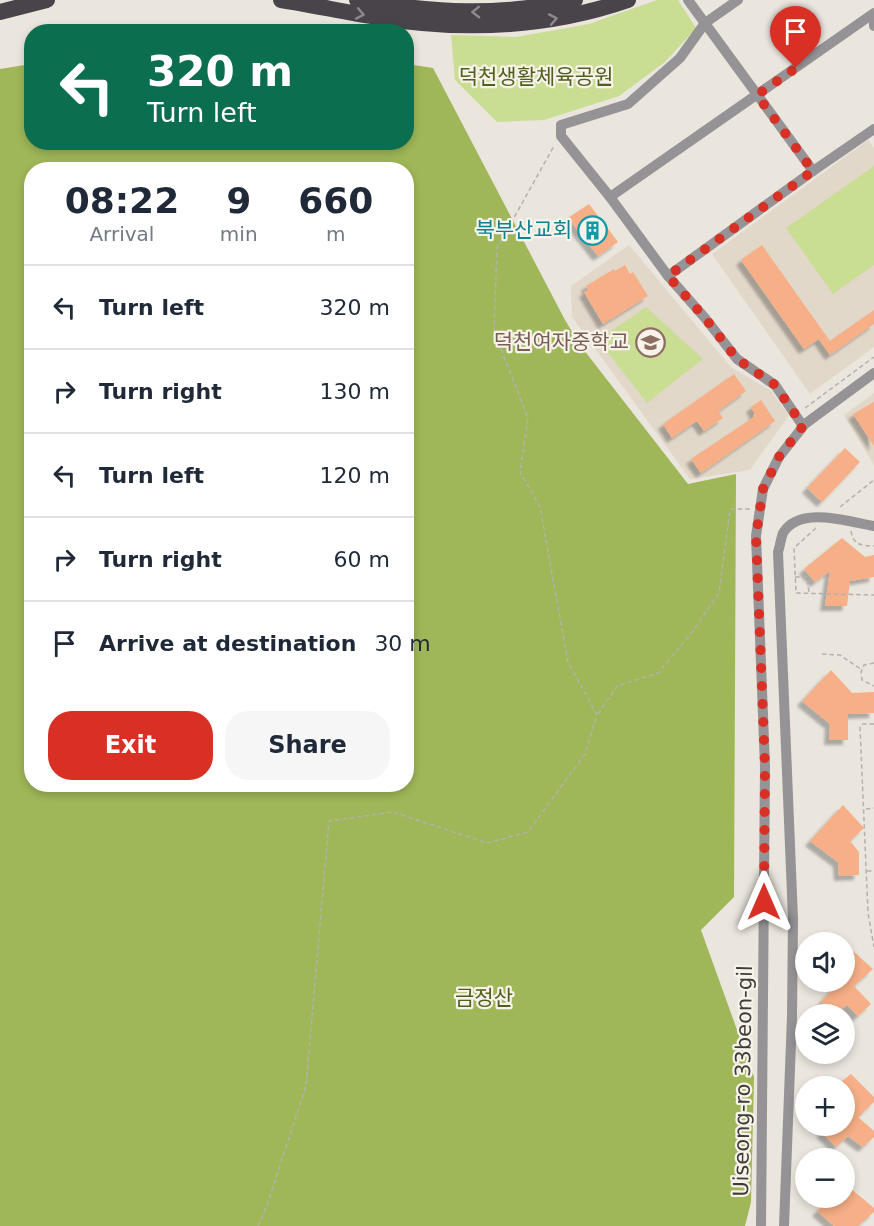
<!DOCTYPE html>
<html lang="en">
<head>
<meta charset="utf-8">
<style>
	:root { --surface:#fff; --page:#f6f6f7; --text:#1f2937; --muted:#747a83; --line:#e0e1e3; --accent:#d93025 }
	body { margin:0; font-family:"DejaVu Sans","Noto Sans KR",sans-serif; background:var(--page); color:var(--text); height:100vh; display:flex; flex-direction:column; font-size:22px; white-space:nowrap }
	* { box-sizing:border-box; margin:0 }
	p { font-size:20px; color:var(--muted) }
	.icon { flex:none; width:33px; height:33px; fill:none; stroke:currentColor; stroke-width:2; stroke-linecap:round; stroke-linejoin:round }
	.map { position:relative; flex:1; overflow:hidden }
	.side { position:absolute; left:24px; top:162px; width:390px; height:630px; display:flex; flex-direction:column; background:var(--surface); border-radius:24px; box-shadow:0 3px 9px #0003 }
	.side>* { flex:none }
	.top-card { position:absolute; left:24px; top:24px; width:390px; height:126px; border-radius:24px; box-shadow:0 3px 9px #0003; background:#0b6e4f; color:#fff; overflow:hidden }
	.controls { position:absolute; left:795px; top:932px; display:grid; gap:12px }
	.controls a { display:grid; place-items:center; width:60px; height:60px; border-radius:50%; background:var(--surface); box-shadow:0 3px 9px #0003; font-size:30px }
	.pin { position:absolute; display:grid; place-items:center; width:51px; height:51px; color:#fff; margin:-62px -26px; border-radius:50% 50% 50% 0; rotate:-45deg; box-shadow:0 0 6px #0007 }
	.pin .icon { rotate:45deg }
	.me { position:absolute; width:66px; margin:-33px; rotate:0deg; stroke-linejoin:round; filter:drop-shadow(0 0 4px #0008) }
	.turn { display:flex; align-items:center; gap:21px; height:126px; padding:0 24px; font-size:27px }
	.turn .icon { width:78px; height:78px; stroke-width:2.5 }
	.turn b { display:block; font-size:42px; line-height:51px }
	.eta { display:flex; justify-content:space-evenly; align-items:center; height:102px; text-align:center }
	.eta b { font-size:36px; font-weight:700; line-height:42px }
	.action { display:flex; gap:12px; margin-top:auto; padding:12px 24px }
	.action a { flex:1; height:69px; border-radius:24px; background:var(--accent); color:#fff; font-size:24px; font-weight:700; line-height:69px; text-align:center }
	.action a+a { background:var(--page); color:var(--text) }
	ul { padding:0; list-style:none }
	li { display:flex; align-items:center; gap:18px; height:84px; padding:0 24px; border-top:2px solid var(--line) }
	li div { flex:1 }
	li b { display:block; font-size:22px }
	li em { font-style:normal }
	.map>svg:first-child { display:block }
	.built { fill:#e2d8ca }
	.green { fill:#c9de93 }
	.forest { fill:#9fb758; fill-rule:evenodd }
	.building { fill:#f6af86; filter:url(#shadow) }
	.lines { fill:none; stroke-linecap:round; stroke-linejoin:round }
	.path { stroke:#b5b1ab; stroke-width:1.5; stroke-dasharray:4.5 3; stroke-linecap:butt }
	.minor { stroke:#959396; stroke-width:10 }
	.trunk { stroke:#48444a; stroke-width:16 }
	.oneway { stroke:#8e8a8a }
	.route { stroke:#d93025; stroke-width:10; stroke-dasharray:0 18 }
	.labels { text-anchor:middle; stroke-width:4.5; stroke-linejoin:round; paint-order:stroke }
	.park-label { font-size:21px; fill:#4f5f1c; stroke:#f7f2ea }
	.culture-label { font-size:21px; fill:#0d838f; stroke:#f7f2ea; text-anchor:end }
	.education-label { font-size:21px; fill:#785e54; stroke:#f7f2ea; text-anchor:end }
	.street-label { font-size:21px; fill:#3e3c39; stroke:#f7f2ea }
</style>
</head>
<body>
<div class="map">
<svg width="874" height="1226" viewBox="0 0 874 1226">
	<defs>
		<filter id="shadow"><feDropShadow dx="-5" dy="5" stdDeviation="1.5" flood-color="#0004"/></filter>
	</defs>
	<rect width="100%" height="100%" fill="#eae5dd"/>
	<g class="built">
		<polygon points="868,140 874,148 874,347 810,394 712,254"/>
		<polygon points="629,245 731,367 770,390 789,415 750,470 690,479 572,317 571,286"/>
		<polygon points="874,393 874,465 844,415"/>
	</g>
	<g class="green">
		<polygon points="657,0 678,0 696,28 665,62 619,96 544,120 497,122 455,80 451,35 516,37 589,24"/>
		<polygon points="874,166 874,265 833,294 786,228"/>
		<polygon points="646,307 703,359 647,403 598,340"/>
	</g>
	<path class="forest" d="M31 64 32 142H406L407 64 433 68 565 320 580 345 688 484 736 474 734 897 701 930 754 1077 751 1202 745 1226H0V69ZM32 170H406V784H32Z"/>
	<g class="building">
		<polygon points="589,204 618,242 598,256 568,218"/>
		<polygon points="762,245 830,341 874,310 874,324 830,355 819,339 804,349 741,260"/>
		<polygon points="625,265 630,274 633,272 648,296 603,324 584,292 588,290 586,286 614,269 615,271"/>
		<polygon points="734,374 746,391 718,411 723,418 704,431 697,421 672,438 663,424"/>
		<polygon points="761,400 775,421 701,473 691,459 754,417 753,415 755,414 751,407"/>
		<polygon points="874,402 874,446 853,414"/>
		<polygon points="845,448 860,462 822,502 807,488"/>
		<polygon points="842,538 865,557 874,555 874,577 850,581 847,606 825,606 830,571 815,582 804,569"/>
		<polygon points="831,670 852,693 874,692 874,713 848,714 848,740 829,740 830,724 802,701"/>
		<polygon points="843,805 864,828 850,841 859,852 859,875 839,876 838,862 810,841"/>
		<polygon points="844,943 873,969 854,986 871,1004 858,1016 847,1005 836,1014 832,1014 821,1002 835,986 831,981 844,981"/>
		<polygon points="851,1074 874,1097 874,1102 858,1117 874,1131 874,1137 863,1147 848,1136 836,1147 821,1132 830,1125 844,1125 844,1086 836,1086"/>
		<polygon points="844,1183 874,1208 874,1212 858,1226 834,1226 817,1211 832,1197 844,1197"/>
	</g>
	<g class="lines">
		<g class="path">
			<polyline points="805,408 874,357"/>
			<polyline points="840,507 874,480"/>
			<polyline points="816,528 794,548 796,593 874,595"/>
			<path d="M851 531C853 545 862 546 874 546"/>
			<polyline points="795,577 807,577 809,593"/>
			<polyline points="822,654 840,655 862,670"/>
			<polyline points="874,663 864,665 861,672 862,680 874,686"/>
			<polyline points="598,714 617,686 658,673 693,631 719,593 730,509 751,509"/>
			<polyline points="874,724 863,724 860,727 868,913 874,947"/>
			<polyline points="866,809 874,808"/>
			<polyline points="867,871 874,871"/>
			<polyline points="258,1226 267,1205 306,1086 329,821 393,812 487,843 528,832 585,754 597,715 568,662 540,507 520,472 528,418 494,331 497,248 554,146"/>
		</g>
		<g class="minor">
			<polyline points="688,0 813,171"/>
			<polyline points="738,0 705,23 680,58 628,104 561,125 561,136 610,197 668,276 705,318 737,359 775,385 803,426"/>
			<polyline points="874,23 874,26"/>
			<polyline points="610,197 874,13"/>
			<polyline points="668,276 813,171 874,129"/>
			<polyline points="761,1226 765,766 756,536 763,489 779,457 805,424 874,373"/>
			<path d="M784 1226 792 1016 793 919 778 552C780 546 781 538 783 533 800 505 849 522 874 526"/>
		</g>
		<g class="trunk">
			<path d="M281 0C313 5 344 12 376 17 460 31 547 28 628 0"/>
			<path d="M357 0C434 13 498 17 575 0"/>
			<polyline points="0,12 47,0"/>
		</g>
	</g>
	<defs><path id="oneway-chevron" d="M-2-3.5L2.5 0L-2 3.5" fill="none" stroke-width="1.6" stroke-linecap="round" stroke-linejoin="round" transform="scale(1.5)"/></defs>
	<g class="oneway">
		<use href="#oneway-chevron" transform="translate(476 12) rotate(179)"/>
		<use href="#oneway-chevron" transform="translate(360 14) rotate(11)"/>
		<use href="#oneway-chevron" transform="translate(553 19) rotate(-11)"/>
	</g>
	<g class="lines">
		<polyline class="route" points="764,902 765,766 756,536 763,489 779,457 803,426 775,385 737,359 705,318 668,276 813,171 757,95 796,68"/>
	</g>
	<defs>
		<symbol id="building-ring" viewBox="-11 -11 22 22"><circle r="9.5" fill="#f7f2ea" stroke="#0f9aa8" stroke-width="1.5"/><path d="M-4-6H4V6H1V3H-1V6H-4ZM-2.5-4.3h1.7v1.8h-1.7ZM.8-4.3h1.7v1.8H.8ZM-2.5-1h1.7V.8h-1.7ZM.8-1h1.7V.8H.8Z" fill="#0f9aa8"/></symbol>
		<symbol id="school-ring" viewBox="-11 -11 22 22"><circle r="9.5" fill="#f7f2ea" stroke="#8d6e63" stroke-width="1.5"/><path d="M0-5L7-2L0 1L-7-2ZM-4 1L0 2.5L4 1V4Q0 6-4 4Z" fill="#8d6e63"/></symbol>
	</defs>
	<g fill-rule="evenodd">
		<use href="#building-ring" x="576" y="214" width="33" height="33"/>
		<use href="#school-ring" x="634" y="326" width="33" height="33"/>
	</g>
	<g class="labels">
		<g class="park-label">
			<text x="536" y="84">덕천생활체육공원</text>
			<text x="484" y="1005">금정산</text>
		</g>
		<g class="culture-label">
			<text x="572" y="237">북부산교회</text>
		</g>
		<g class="education-label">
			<text x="629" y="349">덕천여자중학교</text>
		</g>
		<g class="street-label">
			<text transform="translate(743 1081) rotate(-89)" y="7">Uiseong-ro 33beon-gil</text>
		</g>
	</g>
</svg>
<div class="controls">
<a><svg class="icon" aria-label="sound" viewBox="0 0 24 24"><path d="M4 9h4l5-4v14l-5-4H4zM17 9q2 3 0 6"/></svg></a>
<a><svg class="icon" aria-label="layers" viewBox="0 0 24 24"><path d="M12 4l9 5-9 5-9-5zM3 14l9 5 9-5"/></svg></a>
<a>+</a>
<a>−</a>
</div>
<div class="pin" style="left:796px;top:68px;background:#d93025"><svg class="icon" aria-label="arrive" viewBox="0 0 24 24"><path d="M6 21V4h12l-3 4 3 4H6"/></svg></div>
<svg class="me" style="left:764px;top:902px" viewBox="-20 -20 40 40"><path d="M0-17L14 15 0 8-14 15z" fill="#d93025" stroke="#fff" stroke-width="4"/></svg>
<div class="top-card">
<div class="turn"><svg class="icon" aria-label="left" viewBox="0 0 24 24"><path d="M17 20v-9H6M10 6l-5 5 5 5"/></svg><div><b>320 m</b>Turn left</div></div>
</div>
<section class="side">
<div class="eta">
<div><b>08:22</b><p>Arrival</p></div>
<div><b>9</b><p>min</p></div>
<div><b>660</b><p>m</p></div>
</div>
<ul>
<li><svg class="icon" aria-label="left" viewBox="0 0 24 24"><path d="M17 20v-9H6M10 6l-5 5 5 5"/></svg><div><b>Turn left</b></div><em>320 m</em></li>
<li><svg class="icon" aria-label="right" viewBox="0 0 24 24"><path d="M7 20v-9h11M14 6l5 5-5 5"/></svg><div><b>Turn right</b></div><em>130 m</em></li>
<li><svg class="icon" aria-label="left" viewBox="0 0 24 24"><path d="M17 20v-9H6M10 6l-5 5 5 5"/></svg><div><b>Turn left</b></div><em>120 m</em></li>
<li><svg class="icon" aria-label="right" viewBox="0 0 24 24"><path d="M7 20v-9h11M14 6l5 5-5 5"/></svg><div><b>Turn right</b></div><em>60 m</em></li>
<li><svg class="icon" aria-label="arrive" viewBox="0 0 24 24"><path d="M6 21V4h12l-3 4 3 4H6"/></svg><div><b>Arrive at destination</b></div><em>30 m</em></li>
</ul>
<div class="action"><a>Exit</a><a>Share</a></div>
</section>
</div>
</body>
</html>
